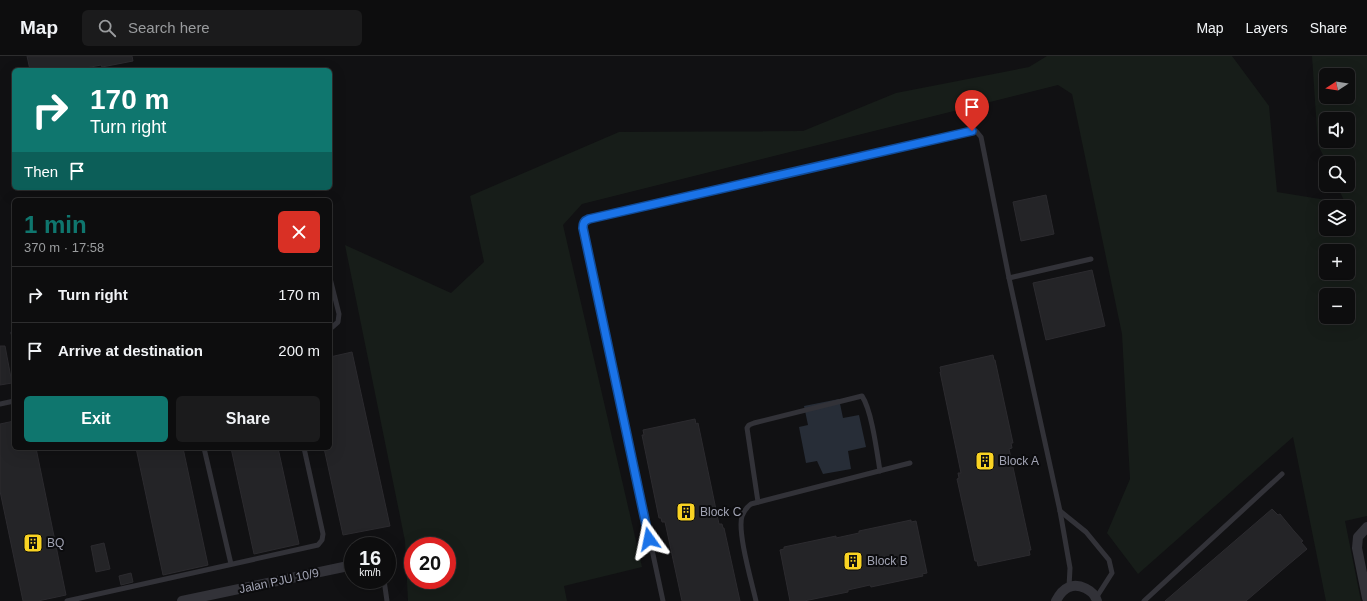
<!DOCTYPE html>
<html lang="en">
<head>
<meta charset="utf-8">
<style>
	:root { --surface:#0d0d0e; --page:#1b1b1c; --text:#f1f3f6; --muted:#9a9c9e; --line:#2d2d2e; --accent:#0f766e }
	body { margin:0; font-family:Arial,sans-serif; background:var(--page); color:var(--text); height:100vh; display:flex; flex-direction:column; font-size:15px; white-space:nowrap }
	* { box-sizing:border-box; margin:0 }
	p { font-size:13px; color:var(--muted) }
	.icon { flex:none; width:22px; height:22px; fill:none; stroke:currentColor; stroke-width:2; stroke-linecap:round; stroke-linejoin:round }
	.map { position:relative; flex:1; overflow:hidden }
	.side { position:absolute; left:12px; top:142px; width:320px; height:252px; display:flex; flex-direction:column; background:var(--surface); border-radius:6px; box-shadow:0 4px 16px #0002,0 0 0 1px var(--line) }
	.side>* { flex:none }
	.hud { position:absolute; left:12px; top:12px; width:320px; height:122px; border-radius:6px; box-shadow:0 4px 16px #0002,0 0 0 1px var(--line); background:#0f766e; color:#fff; overflow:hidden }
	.needle { width:26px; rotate:258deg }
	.fabs { position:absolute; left:1319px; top:12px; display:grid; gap:8px }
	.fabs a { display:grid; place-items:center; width:36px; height:36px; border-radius:6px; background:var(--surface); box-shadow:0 4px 16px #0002,0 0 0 1px var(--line); font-size:20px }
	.speed { position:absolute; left:344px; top:481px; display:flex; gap:8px; font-size:20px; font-weight:700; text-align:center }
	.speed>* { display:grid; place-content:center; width:52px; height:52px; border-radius:50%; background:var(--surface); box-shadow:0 4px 16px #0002,0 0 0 1px var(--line); line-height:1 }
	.speed small { font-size:10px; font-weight:400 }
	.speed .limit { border:6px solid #d22; background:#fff; color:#111 }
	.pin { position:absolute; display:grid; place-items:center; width:34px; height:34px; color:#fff; margin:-41px -17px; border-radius:50% 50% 50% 0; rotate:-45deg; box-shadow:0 0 4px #0007 }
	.pin .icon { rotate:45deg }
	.me { position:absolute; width:44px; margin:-22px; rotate:348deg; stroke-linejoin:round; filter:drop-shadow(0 0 3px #0008) }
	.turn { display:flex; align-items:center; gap:14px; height:84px; padding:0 12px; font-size:18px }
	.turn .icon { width:52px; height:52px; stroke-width:2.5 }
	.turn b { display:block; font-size:28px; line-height:34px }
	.then { display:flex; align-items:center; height:38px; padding:0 12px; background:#0003; gap:8px; font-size:15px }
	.round { display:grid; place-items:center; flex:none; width:42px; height:42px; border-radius:6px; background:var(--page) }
	.headline { display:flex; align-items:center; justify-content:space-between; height:68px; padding:0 12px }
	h1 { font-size:24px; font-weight:700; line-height:30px; color:var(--accent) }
	.primary-button { display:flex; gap:8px; margin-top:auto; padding:8px 12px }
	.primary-button a { flex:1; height:46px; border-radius:6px; background:var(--accent); color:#fff; font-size:16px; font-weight:700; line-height:46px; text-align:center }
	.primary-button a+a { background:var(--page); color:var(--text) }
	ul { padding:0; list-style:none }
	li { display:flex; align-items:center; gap:12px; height:56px; padding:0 12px; border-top:1px solid var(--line) }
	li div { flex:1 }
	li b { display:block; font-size:15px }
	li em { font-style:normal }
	header { display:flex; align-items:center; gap:24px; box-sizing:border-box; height:56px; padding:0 20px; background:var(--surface); border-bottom:1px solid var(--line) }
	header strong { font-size:19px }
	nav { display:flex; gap:22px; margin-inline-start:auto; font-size:14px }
	.search { width:280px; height:36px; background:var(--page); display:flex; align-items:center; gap:10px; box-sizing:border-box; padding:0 14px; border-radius:6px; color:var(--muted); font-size:15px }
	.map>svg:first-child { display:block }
	.green { fill:#171d19; fill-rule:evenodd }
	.water { fill:#272d37 }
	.building { fill:#242427; stroke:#2c2b2f }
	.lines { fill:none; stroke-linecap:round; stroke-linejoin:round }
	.service { stroke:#323238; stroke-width:5 }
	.minor { stroke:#323238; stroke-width:10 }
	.route-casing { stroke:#114b97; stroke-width:10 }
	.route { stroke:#1a73e8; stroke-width:7 }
	.labels { text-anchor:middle; stroke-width:4; stroke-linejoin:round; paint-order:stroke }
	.poi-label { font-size:12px; fill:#a2a4b4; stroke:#0c0c0e; text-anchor:start }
	.street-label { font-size:12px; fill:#a2a4b4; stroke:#0c0c0e }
</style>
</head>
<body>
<header>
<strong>Map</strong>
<div class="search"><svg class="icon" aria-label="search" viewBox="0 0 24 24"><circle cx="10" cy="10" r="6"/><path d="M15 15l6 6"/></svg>Search here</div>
<nav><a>Map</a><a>Layers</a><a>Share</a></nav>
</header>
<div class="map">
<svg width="1367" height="545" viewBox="0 0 1367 545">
	<rect width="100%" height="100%" fill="#111113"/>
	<path class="green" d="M1047 0H1232L1269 50 1277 136 1345 147 1337 129H1348V107H1327L1318 89 1312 0H1367V460L1345 465 1361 545H1326L1293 381 1138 518 1107 477 1130 423 1122 278 1072 38 1058 29 582 148 563 169 642 511 564 530 567 545H408L405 485 345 189 451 237 484 206 470 140 619 76 803 75 896 37 1029 11ZM1326 19H1348V41H1326ZM1326 63H1348V85H1326ZM1326 151H1348V173H1326ZM1326 195H1348V217H1326ZM1326 239H1348V261H1326ZM413 490H447V524H413Z"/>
	<polygon class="water" points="839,343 843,362 859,359 866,391 848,395 851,413 823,418 817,405 806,407 799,371 808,369 804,350"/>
	<g class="building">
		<polygon points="27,0 132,0 133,5 102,11 101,9 76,14 30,14"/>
		<polygon points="1046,139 1054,178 1021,185 1013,146"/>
		<polygon points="1092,214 1105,270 1046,284 1033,227"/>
		<polygon points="0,290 5,290 12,327 0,329"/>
		<polygon points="352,296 390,470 343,479 324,392 330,392 330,301"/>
		<polygon points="993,299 994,304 995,304 1013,387 1011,387 1012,392 1009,393 1031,494 1029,494 1030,499 978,510 977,505 975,505 957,423 959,422 958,417 961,417 940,316 941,316 940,311"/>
		<polygon points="695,363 696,368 698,367 719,468 722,468 723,472 724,472 740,545 682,545 665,466 662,466 661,462 659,462 642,379 644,379 643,374"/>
		<polygon points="14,365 14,392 36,392 66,539 38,545 23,545 0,435 0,368"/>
		<polygon points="136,392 183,392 208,509 163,519"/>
		<polygon points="231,392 278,392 299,488 254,498"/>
		<polygon points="1272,453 1278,459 1280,458 1294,475 1303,485 1301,486 1307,493 1288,509 1246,545 1165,545"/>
		<polygon points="911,464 911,466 916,465 927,517 922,518 923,520 871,531 870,529 848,534 848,536 804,545 790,545 780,494 784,493 784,491 836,480 836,482 859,477 859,475"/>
		<polygon points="104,487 110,513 96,516 91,490"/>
		<polygon points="131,517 133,526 121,529 119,520"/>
	</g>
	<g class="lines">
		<g class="service">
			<polyline points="330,222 339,258 338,266 330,273"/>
			<polyline points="1009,222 1091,203"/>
			<polyline points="13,277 14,280"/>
			<polyline points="0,348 14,345"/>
			<polyline points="204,392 231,508"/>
			<path d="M758 446 747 372 749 369 754 367 862 340C872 355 877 397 880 415"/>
			<polyline points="1060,455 1086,476 1109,504 1112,517 1096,542"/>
			<polyline points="384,524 387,545"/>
			<polyline points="67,545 318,489 322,484 323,478 304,392"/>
			<path d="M663 545 583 172C583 167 584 165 589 163L972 75H976L981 81 1009 222 1060 455 1070 512 1069 531"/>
			<path d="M756 545C752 527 737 476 742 460 744 455 747 451 751 448L910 407"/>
			<polyline points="1144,545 1282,418"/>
		</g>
		<g class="minor">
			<polyline points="1367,471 1358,481 1357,492 1367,542"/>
			<polyline points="387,502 391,501"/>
			<polyline points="182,545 353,509"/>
			<path d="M1056 545C1059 539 1062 534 1069 531 1079 527 1094 534 1097 545"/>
		</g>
	</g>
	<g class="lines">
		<defs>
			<path id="route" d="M649 483 583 172C583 167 584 165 589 163L972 75"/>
		</defs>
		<use href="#route" class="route-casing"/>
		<use href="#route" class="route"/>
	</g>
	<defs>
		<symbol id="building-square" viewBox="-11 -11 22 22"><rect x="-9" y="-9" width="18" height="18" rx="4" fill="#f9d323" stroke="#0c0c0e"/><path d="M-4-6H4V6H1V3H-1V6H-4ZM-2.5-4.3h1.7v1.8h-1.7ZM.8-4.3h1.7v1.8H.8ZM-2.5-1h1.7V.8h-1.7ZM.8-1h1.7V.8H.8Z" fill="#111"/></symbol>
	</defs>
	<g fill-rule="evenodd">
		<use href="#building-square" x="974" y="394" width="22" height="22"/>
		<use href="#building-square" x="675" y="445" width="22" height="22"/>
		<use href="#building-square" x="22" y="476" width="22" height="22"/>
		<use href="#building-square" x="842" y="494" width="22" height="22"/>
	</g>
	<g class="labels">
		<g class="poi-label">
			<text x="999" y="409">Block A</text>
			<text x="700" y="460">Block C</text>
			<text x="47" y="491">BQ</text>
			<text x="867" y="509">Block B</text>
		</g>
		<g class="street-label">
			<text transform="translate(279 525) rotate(-12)" y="4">Jalan PJU 10/9</text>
		</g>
	</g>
</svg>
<div class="fabs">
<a><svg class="needle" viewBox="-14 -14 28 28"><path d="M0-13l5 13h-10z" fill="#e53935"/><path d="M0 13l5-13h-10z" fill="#9a9c9e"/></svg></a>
<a><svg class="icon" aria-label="sound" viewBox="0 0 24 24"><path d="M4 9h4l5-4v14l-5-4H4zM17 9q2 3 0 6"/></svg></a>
<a><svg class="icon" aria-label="search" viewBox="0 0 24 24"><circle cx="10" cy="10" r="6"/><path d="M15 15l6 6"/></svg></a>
<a><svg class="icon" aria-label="layers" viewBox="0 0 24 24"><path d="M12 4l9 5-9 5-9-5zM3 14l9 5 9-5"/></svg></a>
<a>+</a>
<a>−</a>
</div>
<div class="speed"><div>16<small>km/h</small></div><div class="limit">20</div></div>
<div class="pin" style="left:972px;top:75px;background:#d93025"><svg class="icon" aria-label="arrive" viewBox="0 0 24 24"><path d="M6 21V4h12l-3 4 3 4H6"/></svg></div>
<svg class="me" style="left:649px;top:483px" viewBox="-20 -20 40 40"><path d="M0-17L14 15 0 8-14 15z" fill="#1a73e8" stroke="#fff" stroke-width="4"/></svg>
<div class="hud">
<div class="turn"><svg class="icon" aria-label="right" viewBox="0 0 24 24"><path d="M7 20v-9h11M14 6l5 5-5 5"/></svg><div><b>170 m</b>Turn right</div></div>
<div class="then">Then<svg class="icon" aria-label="arrive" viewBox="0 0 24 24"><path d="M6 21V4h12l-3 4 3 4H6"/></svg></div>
</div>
<section class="side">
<div class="headline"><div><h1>1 min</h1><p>370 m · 17:58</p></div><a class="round" style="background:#d93025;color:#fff"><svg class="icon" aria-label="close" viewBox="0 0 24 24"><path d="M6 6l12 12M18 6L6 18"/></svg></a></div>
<ul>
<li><svg class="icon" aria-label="right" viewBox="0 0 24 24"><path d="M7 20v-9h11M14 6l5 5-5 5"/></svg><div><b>Turn right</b></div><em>170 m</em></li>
<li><svg class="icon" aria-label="arrive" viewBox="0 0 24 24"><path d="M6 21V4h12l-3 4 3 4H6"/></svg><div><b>Arrive at destination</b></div><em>200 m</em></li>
</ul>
<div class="primary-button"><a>Exit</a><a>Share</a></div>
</section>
</div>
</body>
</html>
